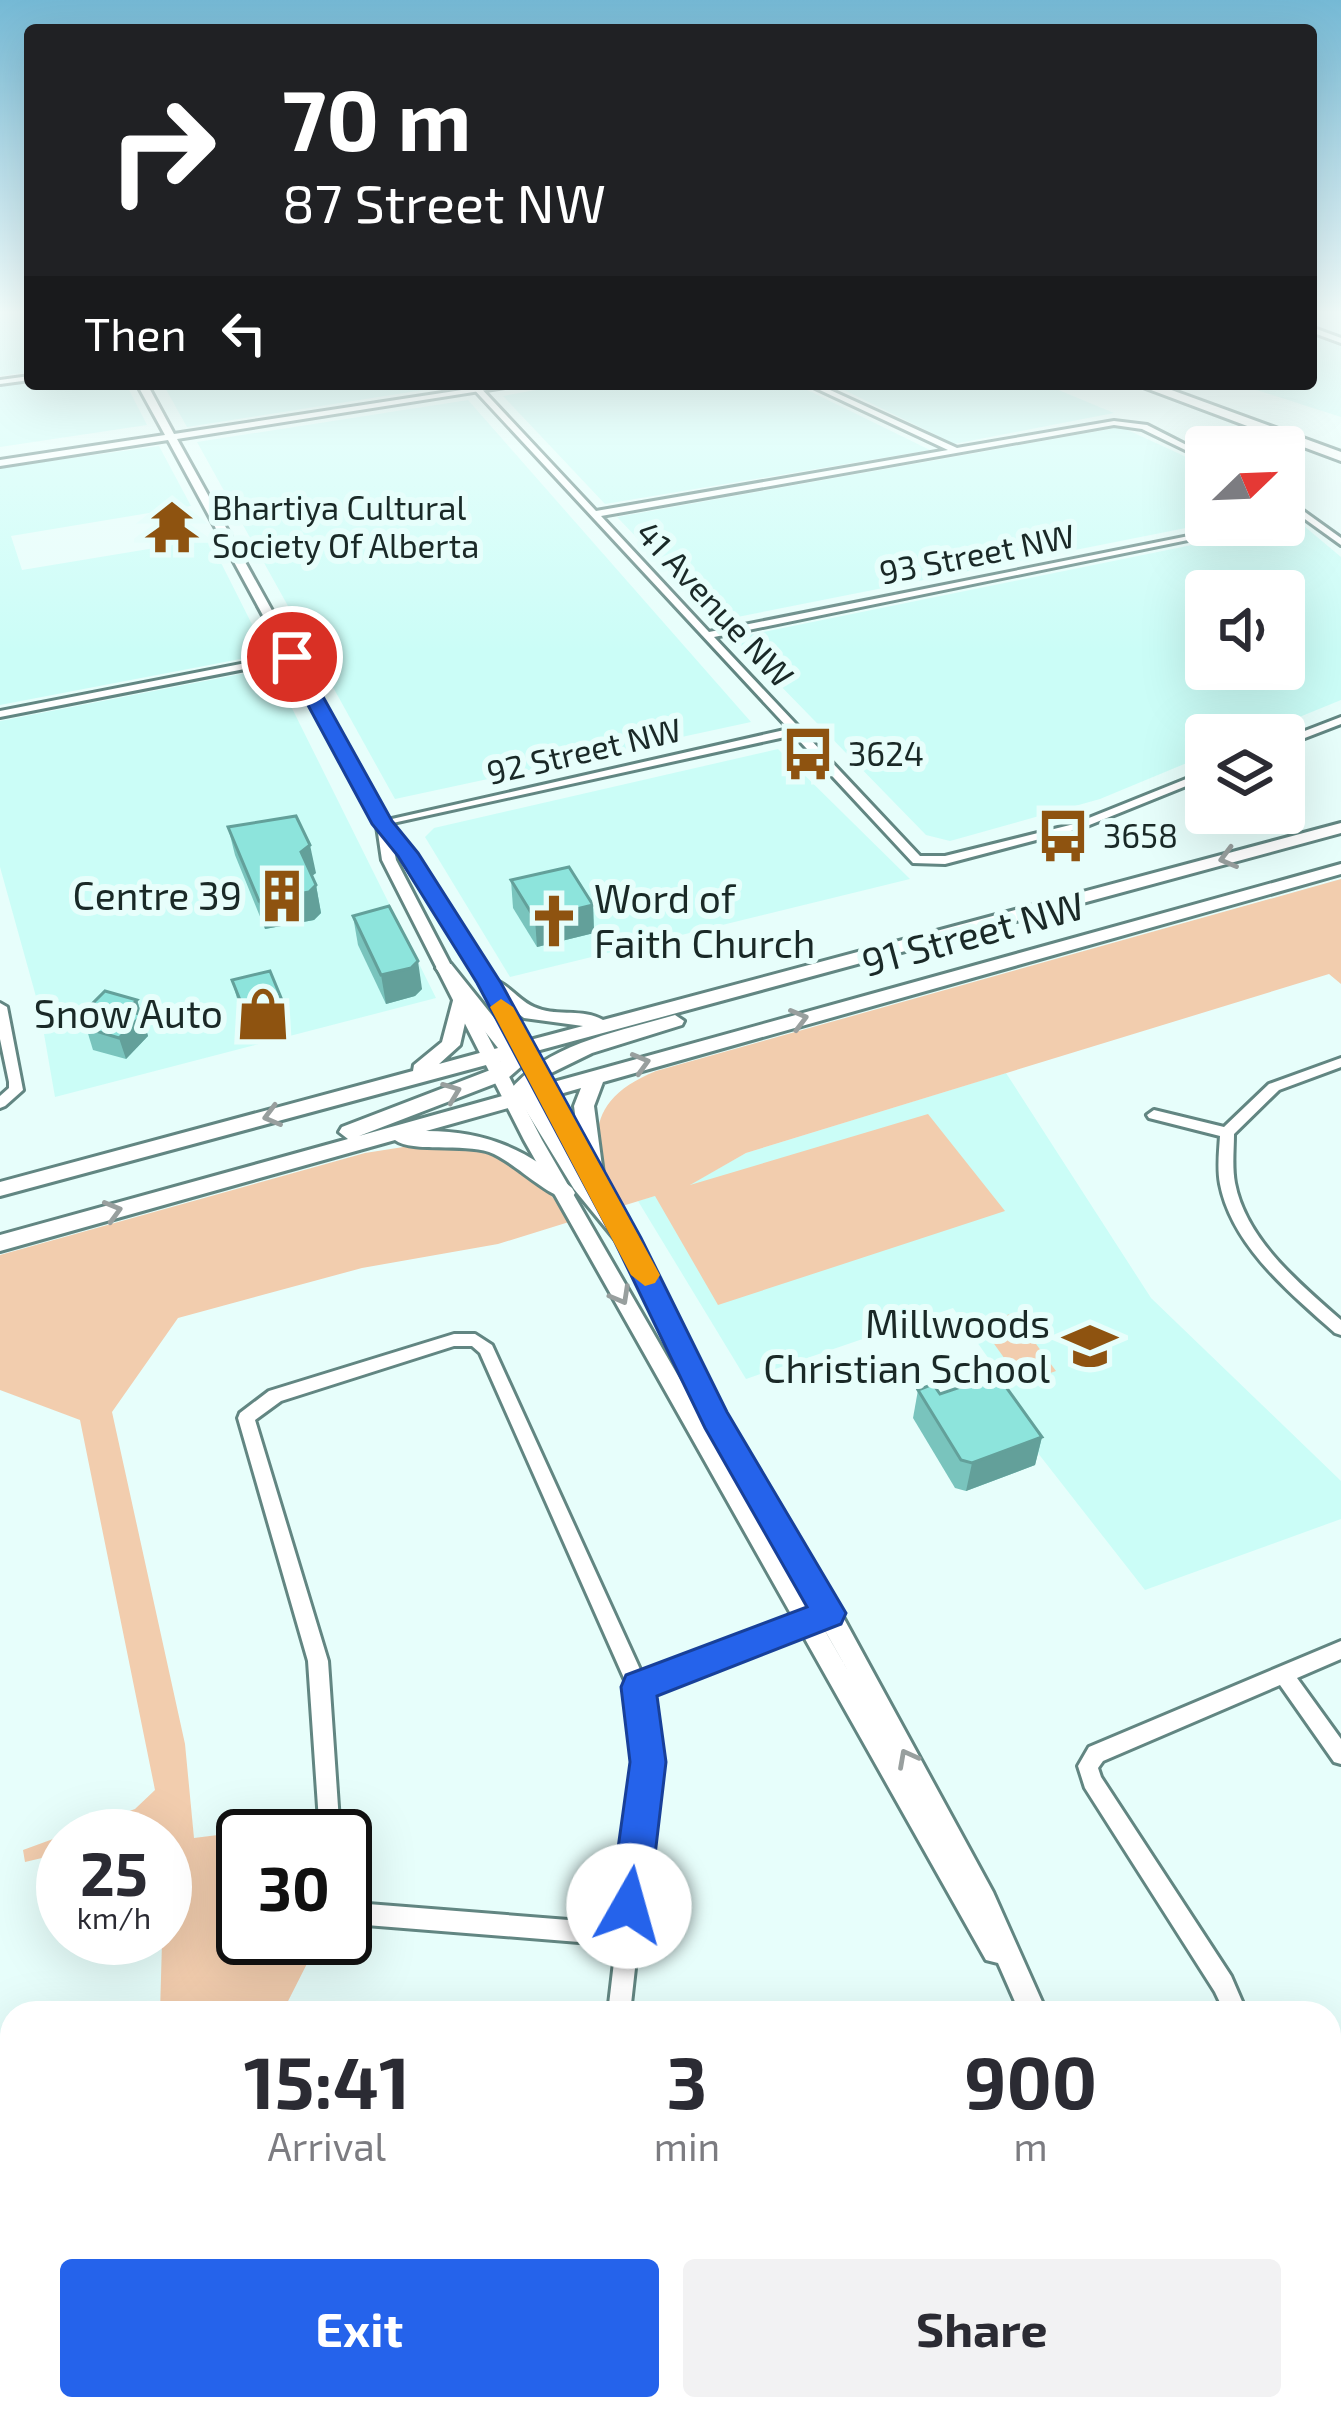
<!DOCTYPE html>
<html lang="en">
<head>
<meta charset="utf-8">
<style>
	:root { --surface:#fff; --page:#f2f2f3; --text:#2b2b33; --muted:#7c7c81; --accent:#2563eb }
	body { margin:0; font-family:"Exo 2",sans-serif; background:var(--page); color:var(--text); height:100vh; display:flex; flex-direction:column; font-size:45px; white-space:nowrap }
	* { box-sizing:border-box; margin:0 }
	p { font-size:39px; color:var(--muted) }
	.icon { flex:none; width:66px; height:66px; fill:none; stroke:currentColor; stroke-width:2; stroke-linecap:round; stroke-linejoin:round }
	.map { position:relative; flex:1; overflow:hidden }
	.side { position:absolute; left:0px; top:2001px; width:1341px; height:420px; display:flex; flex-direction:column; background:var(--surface); border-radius:36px 36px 0 0; box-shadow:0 12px 48px #0002 }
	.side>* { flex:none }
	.banner { position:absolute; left:24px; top:24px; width:1293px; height:366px; border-radius:12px; box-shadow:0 12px 48px #0002; background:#202124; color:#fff; overflow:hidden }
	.needle { width:78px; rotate:67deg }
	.fabs { position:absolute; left:1185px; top:426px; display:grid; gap:24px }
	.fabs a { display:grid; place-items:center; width:120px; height:120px; border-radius:12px; background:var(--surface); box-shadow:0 12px 48px #0002; font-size:60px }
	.speed { position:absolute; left:36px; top:1809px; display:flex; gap:24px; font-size:60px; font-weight:700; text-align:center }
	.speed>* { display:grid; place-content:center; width:156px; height:156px; border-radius:50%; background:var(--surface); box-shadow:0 12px 48px #0002; line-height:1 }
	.speed small { font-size:30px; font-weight:400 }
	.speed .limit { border:6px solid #111; border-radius:18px; background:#fff; color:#111 }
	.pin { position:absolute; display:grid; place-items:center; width:102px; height:102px; color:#fff; margin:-51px; border:6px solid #fff; border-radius:50%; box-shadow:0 3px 12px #0007 }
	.me { position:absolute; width:132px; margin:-66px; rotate:7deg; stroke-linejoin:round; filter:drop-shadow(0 0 9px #0008) }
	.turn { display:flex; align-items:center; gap:42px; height:252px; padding:0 60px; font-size:54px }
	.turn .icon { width:156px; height:156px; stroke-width:2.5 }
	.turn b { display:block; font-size:84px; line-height:102px }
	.then { display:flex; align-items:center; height:114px; padding:0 60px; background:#0003; gap:24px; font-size:45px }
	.eta { display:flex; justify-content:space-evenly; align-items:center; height:204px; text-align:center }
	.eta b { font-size:72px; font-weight:700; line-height:84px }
	.action { display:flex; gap:24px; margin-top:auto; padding:24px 60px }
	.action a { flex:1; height:138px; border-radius:12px; background:var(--accent); color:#fff; font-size:48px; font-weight:700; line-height:138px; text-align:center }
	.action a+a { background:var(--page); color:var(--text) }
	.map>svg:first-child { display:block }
	.built { fill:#cbfdf7; fill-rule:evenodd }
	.green { fill:#f2cdae }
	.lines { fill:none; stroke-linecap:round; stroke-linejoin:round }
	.minor-casing { stroke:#628682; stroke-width:6 }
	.tertiary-casing { stroke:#628682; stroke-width:6 }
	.secondary-casing { stroke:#628682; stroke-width:6 }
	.motorway-casing { stroke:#628682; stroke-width:6 }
	.minor { fill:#fff; fill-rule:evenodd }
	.tertiary { fill:#fff; fill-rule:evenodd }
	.secondary { fill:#fff; fill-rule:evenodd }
	.motorway { fill:#fff; fill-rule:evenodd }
	.wall { fill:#79c4bd }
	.shaded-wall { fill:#63a09a }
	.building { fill:#8de4dc; stroke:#63a09a; stroke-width:3 }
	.oneway { stroke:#989f9e }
	.route { fill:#2563eb; stroke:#184099; stroke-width:3 }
	.slow { fill:#f59e0b }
	.labels { text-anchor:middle; stroke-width:12; stroke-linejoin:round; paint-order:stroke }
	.far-poi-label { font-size:33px; fill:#1a2927; stroke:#e7fefb; text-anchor:start }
	.far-street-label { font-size:33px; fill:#1a2927; stroke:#e7fefb }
	.poi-label { font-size:39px; fill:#1a2927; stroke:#e7fefb; text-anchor:end }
	.street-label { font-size:39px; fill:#1a2927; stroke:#e7fefb }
</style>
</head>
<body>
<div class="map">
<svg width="1341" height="2421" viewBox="0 0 1341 2421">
	<rect width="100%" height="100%" fill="#e7fefb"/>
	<g class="built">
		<polygon points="0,312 30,312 30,372 0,376"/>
		<polygon points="1311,334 1341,344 1341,417 1238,384 1311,384"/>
		<polygon points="30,382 126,384 147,425 0,447 0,386"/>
		<polygon points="163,384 453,384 455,385 187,427"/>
		<polygon points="569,384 795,384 930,450 605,504 503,396"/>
		<polygon points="832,384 1044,384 1114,413 954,444"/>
		<polygon points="468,400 751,722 395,799 197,442"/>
		<polygon points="1121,427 1206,466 1206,524 717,621 617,517"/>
		<polygon points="159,446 191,506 11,536 22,570 209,539 267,654 0,705 0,468"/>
		<path d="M1295 524 1304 526 1341 557V700L1255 735H1206V755L1100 799 950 841 926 835 734 638ZM1206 591H1284V669H1206Z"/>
		<polygon points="272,668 436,998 55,1097 40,1011 0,867 0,721"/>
		<polygon points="778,749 910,879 510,977 425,837 434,828"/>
		<polygon points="1006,1073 1151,1298 1341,1481 1341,1519 1145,1590 994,1397 1010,1389 953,1308 746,1379 638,1201 687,1186 746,1153"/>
	</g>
	<g class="green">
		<path d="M1341 879V984L1329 974 746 1153 690 1185 928 1114 1005 1211 718 1305 655 1196 619 1207C587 1146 584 1100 656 1071Z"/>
		<path d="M429 1143C497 1151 533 1159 569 1222L498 1244 362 1268 178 1318 112 1412 185 1744 194 1838 307 1824 309 1836H243V1938H320L282 2013H160L165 1836H63V1853L25 1862 23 1850 135 1809 155 1790 80 1420 0 1390V1255L365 1153Z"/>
		<polygon points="1013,1313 1056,1371 1022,1383 980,1324"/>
	</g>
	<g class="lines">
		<defs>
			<g id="minor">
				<polygon points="1311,327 1341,338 1341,343 1311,332"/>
				<polygon points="30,376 30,380 0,384 0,380"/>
				<polygon points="469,384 477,384 596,511 948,450 807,384 817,384 957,448 1114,421 1147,425 1206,455 1206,460 1142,429 1114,425 601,516 709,632 1244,525 1261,525 714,637 920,856 945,856 1074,824 1206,771 1206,778 1082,828 945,864 913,863 794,735 379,826 379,822 383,821 789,729"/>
				<polygon points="1284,497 1341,538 1341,545 1284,504"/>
				<polygon points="292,654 297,657 296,659 0,717 0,711"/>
				<polygon points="1341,717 1341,724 1284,746 1284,739"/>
				<polygon points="0,1003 7,1007 23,1090 5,1106 0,1108 0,1096 9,1088 9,1082 0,1039"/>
				<path d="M1341 1058V1067L1279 1090 1234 1134C1234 1150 1232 1167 1235 1183 1246 1240 1300 1284 1341 1320V1335L1335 1333C1291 1294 1232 1246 1220 1184 1217 1168 1219 1152 1220 1136L1149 1118 1147 1115 1154 1110 1224 1127 1269 1084Z"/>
				<polygon points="454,1334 475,1334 492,1345 643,1676 814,1610 821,1612 823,1618 821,1624 648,1692 658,1762 630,2013 608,2013 616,1945 366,1925 345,1914 345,1892 368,1904 619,1924 638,1762 628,1687 480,1353 472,1346 454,1346 281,1401 255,1420 328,1661 340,1836 320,1836 308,1661 238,1418 240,1413 269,1391"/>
				<polygon points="1341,1641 1341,1659 1297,1678 1341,1739 1341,1764 1334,1762 1280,1685 1103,1761 1098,1768 1101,1777 1231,1976 1247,2013 1225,2013 1215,1992 1085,1788 1078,1766 1089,1747"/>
				<rect x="785" y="2409" width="26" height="12"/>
			</g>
			<g id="tertiary">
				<path d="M137 384H147L174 434 501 384H524L177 439 389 822 414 852 497 983 636 1238 723 1415 837 1606 993 1892 1047 2013H1020L998 1963 986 1960 524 1140 382 860 377 826 168 440 0 466V460L165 435ZM393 845 481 983 618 1238 708 1426 851 1676 542 1140 396 860Z"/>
				<polygon points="1341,2107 1341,2135 1329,2139 1329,2111"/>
				<polygon points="12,2310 12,2340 0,2343 0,2313"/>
				<polygon points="1160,2409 1190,2409 1193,2421 1163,2421"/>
			</g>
			<path id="secondary" d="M1341 823V833L529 1053 524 1064 507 1079 359 1136 506 1095C544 1045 610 1034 668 1017L675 1015 684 1021 682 1025 592 1053 549 1074 532 1088 1341 864V874L603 1082 594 1106 603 1174 600 1179 589 1180 635 1232 638 1238 635 1244H619L574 1189 522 1104 426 1131C485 1131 527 1149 572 1188L575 1193 572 1198C551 1202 515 1161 489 1152 463 1143 413 1153 395 1140L0 1251V1235L348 1139 339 1132 342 1127 493 1069 501 1061 0 1196V1182L413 1071 414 1065 442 1042 455 993 436 968 439 964H451L515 1044 583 1026 524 1018 483 987 480 983 483 979C505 977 515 999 534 1007 555 1017 583 1008 603 1020ZM468 1010 498 1048 439 1064 460 1045ZM581 1088 574 1106 582 1169 539 1100Z"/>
			<polygon id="motorway" points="1135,384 1155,384 1341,452 1341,461"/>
		</defs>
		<use href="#minor" class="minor-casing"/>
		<use href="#tertiary" class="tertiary-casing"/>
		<use href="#secondary" class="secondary-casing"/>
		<use href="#motorway" class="motorway-casing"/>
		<use href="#minor" class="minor"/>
		<use href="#tertiary" class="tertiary"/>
		<use href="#secondary" class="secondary"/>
		<use href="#motorway" class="motorway"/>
	</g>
	<g class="wall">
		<polygon points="228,827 316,873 312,876 316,885 321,913 314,920 265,929 235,855"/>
		<polygon points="511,880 593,905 594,933 537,947 513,908"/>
		<polygon points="353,916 422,989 415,996 386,1004 358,945"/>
		<polygon points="232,980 289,1027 251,1037 238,1002"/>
		<polygon points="137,1000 148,1036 126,1059 93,1050 82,1014"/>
		<polygon points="918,1390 940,1394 1042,1437 1035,1465 966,1491 955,1488 913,1418"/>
	</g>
	<g class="shaded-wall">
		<polygon points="310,845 316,873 306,880 301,852"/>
		<polygon points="316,885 321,913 314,920 265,929 259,901"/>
		<polygon points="593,905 594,933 537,947 535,919"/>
		<polygon points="418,961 422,989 415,996 386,1004 381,975"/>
		<polygon points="137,1000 148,1036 126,1059 119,1038 127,1010"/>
		<polygon points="284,1005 289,1027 251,1037 246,1015"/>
		<polygon points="1042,1437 1035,1465 966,1491 972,1463"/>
		<polygon points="125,2409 143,2409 142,2421 124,2421"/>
	</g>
	<g class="building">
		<polygon points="296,816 310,845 301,852 316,885 309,892 259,901 228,827"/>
		<polygon points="569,867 593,905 535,919 511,880"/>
		<polygon points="389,906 418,961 411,968 381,975 353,916"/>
		<polygon points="270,971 284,1005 246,1015 232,980"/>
		<polygon points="105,991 137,1000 127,1010 142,1015 119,1038 86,1028 97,1018 82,1014"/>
		<polygon points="990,1377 1001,1380 1042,1437 972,1463 961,1460 918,1390 933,1384 940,1394"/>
		<polygon points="46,2409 125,2409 124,2421 44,2421"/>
	</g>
	<defs><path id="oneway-chevron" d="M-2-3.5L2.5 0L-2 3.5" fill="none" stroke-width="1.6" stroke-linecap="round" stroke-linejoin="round" transform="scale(3)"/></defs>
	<g class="oneway">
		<use href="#oneway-chevron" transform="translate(1228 858) rotate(165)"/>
		<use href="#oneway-chevron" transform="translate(799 1019) rotate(-15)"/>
		<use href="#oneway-chevron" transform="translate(641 1063) rotate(-16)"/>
		<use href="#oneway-chevron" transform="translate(452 1092) rotate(-21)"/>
		<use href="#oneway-chevron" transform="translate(272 1116) rotate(165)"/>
		<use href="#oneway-chevron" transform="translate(113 1211) rotate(-16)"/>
		<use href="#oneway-chevron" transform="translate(621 1296) rotate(61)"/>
		<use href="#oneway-chevron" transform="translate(907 1758) rotate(-118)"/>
	</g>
	<linearGradient id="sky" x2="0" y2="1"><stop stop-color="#75b9d5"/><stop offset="0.48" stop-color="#f4fffd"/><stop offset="1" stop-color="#f4fffd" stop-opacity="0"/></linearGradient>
	<rect width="1341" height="651" fill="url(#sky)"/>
	<polygon class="route" points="292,652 301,657 392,821 418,853 501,983 641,1238 727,1412 846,1613 841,1624 657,1696 666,1762 649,1906 643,1919 629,1925 616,1919 610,1906 630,1762 621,1687 626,1675 807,1607 705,1428 613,1238 477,983 398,856 372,824 282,657"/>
	<polygon class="slow" points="501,999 513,1007 660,1275 655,1283 645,1286 631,1275 490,1007"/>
	<defs>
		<symbol id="temple-bare" viewBox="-9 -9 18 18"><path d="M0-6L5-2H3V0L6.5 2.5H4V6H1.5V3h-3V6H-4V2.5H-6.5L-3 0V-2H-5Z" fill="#8e5310" stroke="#e7fefb" stroke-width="2.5" paint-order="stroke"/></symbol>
		<symbol id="bus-bare" viewBox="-9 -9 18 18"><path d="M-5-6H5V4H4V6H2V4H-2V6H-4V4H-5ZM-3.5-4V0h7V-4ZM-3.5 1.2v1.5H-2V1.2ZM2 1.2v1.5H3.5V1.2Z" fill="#8e5310" stroke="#e7fefb" stroke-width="2.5" paint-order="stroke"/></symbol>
		<symbol id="building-bare" viewBox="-9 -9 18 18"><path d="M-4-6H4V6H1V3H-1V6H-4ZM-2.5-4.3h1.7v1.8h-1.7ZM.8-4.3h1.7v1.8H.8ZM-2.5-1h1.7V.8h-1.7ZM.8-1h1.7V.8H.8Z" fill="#8e5310" stroke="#e7fefb" stroke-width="2.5" paint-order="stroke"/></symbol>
		<symbol id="church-bare" viewBox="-9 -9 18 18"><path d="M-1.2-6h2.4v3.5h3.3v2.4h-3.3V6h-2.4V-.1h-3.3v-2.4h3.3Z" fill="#8e5310" stroke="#e7fefb" stroke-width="2.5" paint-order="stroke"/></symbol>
		<symbol id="shop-bare" viewBox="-9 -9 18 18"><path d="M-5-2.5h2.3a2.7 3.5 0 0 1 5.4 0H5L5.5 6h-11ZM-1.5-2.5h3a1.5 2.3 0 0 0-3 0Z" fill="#8e5310" stroke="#e7fefb" stroke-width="2.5" paint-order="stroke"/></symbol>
		<symbol id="school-bare" viewBox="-9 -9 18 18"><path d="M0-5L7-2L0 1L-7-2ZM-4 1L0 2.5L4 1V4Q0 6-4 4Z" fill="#8e5310" stroke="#e7fefb" stroke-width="2.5" paint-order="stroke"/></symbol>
	</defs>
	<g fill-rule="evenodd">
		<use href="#temple-bare" x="134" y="489" width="76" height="76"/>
		<use href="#bus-bare" x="770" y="716" width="76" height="76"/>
		<use href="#bus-bare" x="1025" y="798" width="76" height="76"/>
		<use href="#building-bare" x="244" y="858" width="76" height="76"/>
		<use href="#church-bare" x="516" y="883" width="76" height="76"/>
		<use href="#shop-bare" x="225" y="976" width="76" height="76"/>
		<use href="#school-bare" x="1052" y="1308" width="76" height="76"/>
	</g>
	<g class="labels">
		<g class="far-poi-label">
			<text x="212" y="520">Bhartiya Cultural<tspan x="212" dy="38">Society Of Alberta</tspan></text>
			<text x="848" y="766">3624</text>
			<text x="1103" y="848">3658</text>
		</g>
		<g class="far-street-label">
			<text transform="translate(977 554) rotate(-11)" y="12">93 Street NW</text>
			<text transform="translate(715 604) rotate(47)" y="12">41 Avenue NW</text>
			<text transform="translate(584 751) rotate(-13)" y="12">92 Street NW</text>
		</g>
		<g class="poi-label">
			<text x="242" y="910">Centre 39</text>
			<text x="594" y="913" text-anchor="start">Word of<tspan x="594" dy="45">Faith Church</tspan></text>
			<text x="223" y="1028">Snow Auto</text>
			<text x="1050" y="1338">Millwoods<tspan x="1050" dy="45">Christian School</tspan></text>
		</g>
		<g class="street-label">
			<text transform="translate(973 934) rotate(-15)" y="14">91 Street NW</text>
		</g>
	</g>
</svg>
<div class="fabs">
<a><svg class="needle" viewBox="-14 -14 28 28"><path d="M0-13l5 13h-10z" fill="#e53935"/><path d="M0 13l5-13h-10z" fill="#7c7c81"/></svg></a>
<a><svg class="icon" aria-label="sound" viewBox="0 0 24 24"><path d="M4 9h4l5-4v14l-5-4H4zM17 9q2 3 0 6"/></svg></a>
<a><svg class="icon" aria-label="layers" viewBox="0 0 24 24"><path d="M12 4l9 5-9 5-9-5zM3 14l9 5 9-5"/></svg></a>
</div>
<div class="speed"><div>25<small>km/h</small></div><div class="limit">30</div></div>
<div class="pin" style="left:292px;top:657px;background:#d93025"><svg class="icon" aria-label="arrive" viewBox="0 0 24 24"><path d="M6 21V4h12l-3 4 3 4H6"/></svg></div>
<svg class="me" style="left:629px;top:1906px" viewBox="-20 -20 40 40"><circle r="19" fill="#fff"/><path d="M0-13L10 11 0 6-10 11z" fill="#2563eb"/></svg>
<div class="banner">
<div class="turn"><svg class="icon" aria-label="right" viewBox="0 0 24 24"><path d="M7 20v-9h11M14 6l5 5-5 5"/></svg><div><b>70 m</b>87 Street NW</div></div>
<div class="then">Then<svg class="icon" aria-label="left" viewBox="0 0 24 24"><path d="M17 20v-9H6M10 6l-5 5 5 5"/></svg></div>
</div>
<section class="side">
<div class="eta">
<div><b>15:41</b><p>Arrival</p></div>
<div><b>3</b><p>min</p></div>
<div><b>900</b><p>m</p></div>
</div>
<div class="action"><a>Exit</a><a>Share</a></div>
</section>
</div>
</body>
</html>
